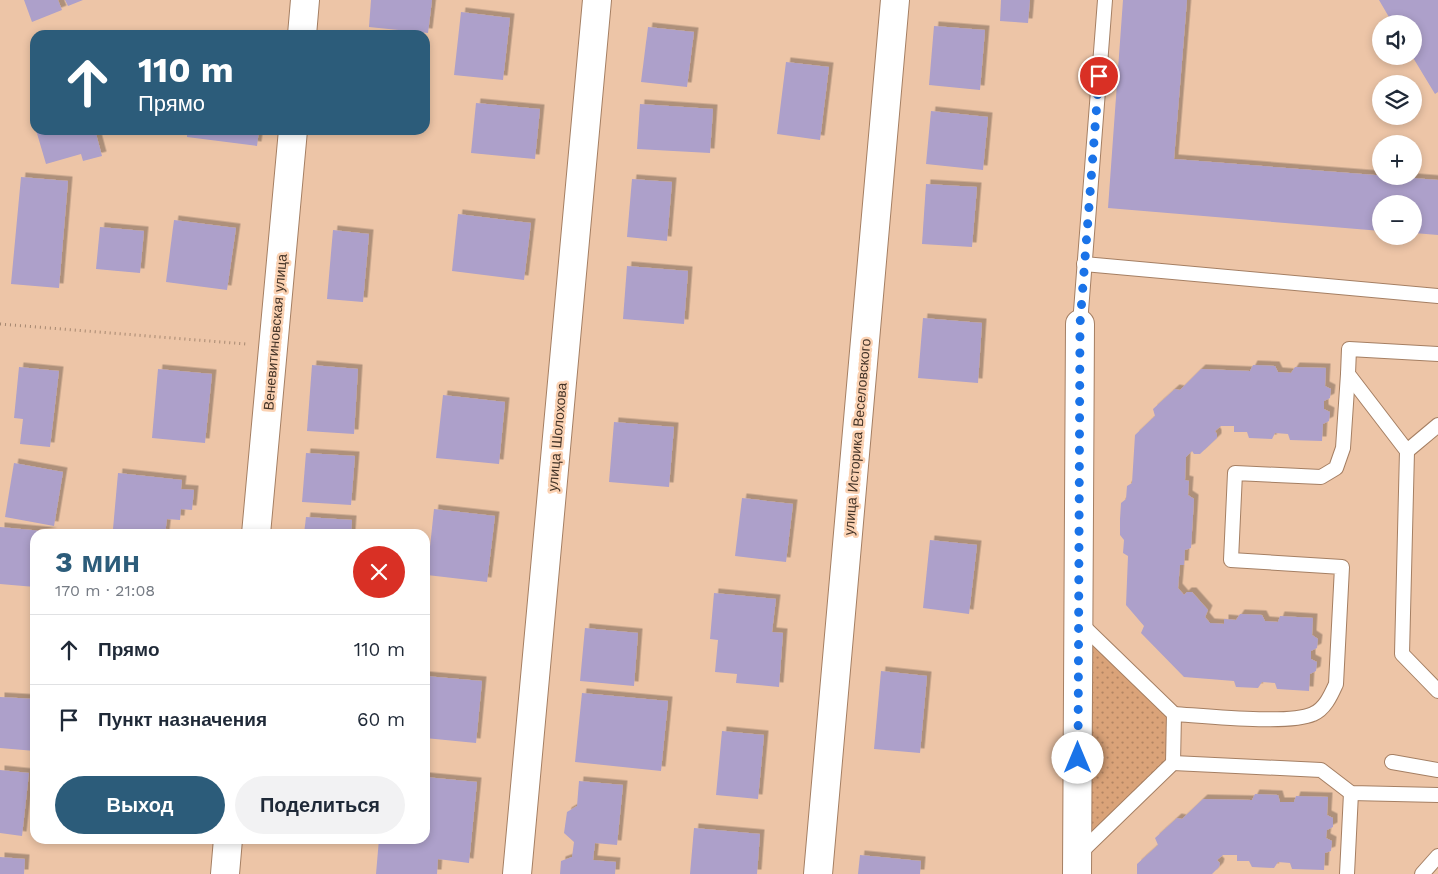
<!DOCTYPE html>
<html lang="ru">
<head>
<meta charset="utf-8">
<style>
	:root { --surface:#fff; --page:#f2f2f3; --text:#1f2937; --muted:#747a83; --line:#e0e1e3; --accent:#2c5c7a }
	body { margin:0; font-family:"Work Sans",sans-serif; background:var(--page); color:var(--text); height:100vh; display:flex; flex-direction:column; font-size:19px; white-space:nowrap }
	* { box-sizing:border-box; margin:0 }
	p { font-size:16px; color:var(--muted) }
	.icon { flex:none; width:28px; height:28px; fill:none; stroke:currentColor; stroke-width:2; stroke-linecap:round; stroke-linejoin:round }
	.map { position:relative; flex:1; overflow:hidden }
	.side { position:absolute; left:30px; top:529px; width:400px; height:315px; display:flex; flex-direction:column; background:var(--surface); border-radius:15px; box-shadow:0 2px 8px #0003 }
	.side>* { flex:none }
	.hud { position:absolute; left:30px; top:30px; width:400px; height:105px; border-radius:15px; box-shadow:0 2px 8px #0003; background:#2c5c7a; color:#fff; overflow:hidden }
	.fabs { position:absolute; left:1372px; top:15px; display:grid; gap:10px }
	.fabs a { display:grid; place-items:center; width:50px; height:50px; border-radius:50%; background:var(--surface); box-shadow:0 2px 8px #0003; font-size:25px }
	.pin { position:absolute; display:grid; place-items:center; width:42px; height:42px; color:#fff; margin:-21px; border:2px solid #fff; border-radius:50%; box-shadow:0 1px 5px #0007 }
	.me { position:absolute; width:55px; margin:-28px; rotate:0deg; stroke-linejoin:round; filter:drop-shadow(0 0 4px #0008) }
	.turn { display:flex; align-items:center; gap:18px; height:105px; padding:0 25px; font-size:22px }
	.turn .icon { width:65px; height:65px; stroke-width:2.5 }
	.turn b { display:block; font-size:35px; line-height:42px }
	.round { display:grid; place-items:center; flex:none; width:52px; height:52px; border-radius:26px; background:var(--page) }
	.head { display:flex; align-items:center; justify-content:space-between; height:85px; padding:0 25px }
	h1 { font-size:30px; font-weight:700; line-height:38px; color:var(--accent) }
	.button { display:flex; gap:10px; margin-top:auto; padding:10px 25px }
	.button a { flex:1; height:58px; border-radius:30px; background:var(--accent); color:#fff; font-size:20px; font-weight:700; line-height:58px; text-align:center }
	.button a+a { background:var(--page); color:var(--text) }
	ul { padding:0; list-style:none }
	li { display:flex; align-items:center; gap:15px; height:70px; padding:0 25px; border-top:1px solid var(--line) }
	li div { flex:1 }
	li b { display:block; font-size:19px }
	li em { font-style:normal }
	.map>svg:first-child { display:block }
	.grass { fill:url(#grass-dots) }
	.building { fill:#ada0ca; filter:url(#shadow) }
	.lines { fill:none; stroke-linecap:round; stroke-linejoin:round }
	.lane-casing { stroke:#a57f63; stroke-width:16 }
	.street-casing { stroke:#a57f63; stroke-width:30 }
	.path { stroke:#a58770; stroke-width:3; stroke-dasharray:1 4; stroke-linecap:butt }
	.lane { stroke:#fff; stroke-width:14 }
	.street { stroke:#fff; stroke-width:28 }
	.route { stroke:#1a73e8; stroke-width:9; stroke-dasharray:0 16.2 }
	.labels { text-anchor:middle; stroke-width:5; stroke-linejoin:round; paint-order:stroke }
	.street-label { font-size:14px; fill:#433327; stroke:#fbd2b3 }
</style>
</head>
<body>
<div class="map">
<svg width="1438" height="874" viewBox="0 0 1438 874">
	<defs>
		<pattern id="grass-dots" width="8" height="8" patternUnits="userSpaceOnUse" patternTransform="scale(1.25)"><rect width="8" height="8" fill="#daa379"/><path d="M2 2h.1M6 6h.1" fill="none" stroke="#b28563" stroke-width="1.8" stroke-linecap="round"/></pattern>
		<filter id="shadow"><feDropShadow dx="4.5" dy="-4.5" stdDeviation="0" flood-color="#0004"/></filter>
	</defs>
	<rect width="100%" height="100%" fill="#edc5a7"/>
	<polygon class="grass" points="1078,622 1174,714 1173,763 1077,856"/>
	<g class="building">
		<polygon points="24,0 58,0 62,10 32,22"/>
		<polygon points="65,0 83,0 68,6"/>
		<polygon points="371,0 432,0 428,33 369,27"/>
		<polygon points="1001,0 1030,0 1028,23 1000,21"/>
		<polygon points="1123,0 1187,0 1174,159 1438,180 1438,235 1414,233 1414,204 1381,204 1381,231 1108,208"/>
		<polygon points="1379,0 1438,0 1438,92 1435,94 1412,56 1414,24 1393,24"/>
		<polygon points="461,12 510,18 503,80 454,75"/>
		<polygon points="934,26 985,30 980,90 929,85"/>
		<polygon points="648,27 694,32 687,87 641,82"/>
		<polygon points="786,62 829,67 820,140 777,134"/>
		<polygon points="476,103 540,109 535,159 471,153"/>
		<polygon points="640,104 713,109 710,153 637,149"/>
		<polygon points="931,111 988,117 983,170 926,164"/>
		<polygon points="36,130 78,130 79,135 95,130 102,156 83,161 81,154 46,164"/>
		<polygon points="187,130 259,130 257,146 187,137"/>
		<polygon points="21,177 68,181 59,288 11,284"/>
		<polygon points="632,179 672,182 667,241 627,237"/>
		<polygon points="926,184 977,187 972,247 922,244"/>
		<polygon points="458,214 531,223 524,280 452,271"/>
		<polygon points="174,220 236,228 227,290 166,282"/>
		<polygon points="100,227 144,231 140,273 96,269"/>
		<polygon points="333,230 369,234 363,302 327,299"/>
		<polygon points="627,266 688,271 684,324 623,319"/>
		<polygon points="923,318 982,323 978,383 918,378"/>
		<polygon points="312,365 358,369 354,434 307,431"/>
		<polygon points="1253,365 1275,366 1278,372 1291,373 1295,367 1326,368 1325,386 1331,389 1330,398 1324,401 1324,409 1330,412 1329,421 1323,424 1322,441 1290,440 1288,434 1275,433 1272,439 1249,438 1247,432 1234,432 1234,426 1221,426 1215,431 1217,434 1217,438 1200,454 1194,454 1192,451 1186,457 1185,480 1189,481 1188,495 1194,499 1191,548 1185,550 1184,565 1180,565 1178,588 1184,595 1187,592 1192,592 1208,610 1205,617 1210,623 1224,624 1224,619 1236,620 1240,614 1262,615 1265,621 1278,622 1280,616 1313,618 1312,635 1318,639 1317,648 1311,651 1311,659 1317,662 1316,671 1310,674 1309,691 1277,689 1275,683 1262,682 1258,688 1236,687 1234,681 1184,677 1141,633 1144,626 1126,605 1128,556 1123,553 1124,540 1120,535 1120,519 1121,503 1126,499 1127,486 1132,483 1135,435 1155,416 1153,409 1175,389 1180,390 1201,369 1250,371"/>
		<polygon points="19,367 59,371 50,447 20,444 23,419 14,418"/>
		<polygon points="158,369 212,374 205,443 152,438"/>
		<polygon points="443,395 505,402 499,464 436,458"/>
		<polygon points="614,422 674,427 669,487 609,482"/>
		<polygon points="306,453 355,456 351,505 302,502"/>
		<polygon points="14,463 63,472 54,526 5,517"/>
		<polygon points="118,473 182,480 181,489 194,490 192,510 181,509 180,520 167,519 165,534 113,529"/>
		<polygon points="742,498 793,504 786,562 735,556"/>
		<polygon points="434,509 495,516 487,582 427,575"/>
		<polygon points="306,517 352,520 351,534 304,534"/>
		<polygon points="0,527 53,532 35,534 35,587 0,584"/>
		<polygon points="930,540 977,545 969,614 923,608"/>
		<polygon points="714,593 776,599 772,632 783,633 779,687 736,683 737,674 715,672 718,640 710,639"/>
		<polygon points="585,628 638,633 634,686 580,681"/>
		<polygon points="881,671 927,676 920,753 874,749"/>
		<polygon points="425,676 482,681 476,743 425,738"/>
		<polygon points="582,693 668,701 661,771 575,762"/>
		<polygon points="0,697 35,699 35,751 0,748"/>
		<polygon points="722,731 764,735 758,799 716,795"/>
		<polygon points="0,770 29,773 22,836 0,833"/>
		<polygon points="425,777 477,782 469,863 438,859 437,874 376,874 379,839 425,839"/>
		<polygon points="579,781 623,785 617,845 595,843 593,860 616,862 615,874 560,874 561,861 572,857 574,842 564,833 567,812 577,806"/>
		<polygon points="1255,794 1278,795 1280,802 1294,802 1296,796 1328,797 1327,815 1333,818 1333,827 1327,830 1326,838 1332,841 1331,851 1325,853 1324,870 1292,869 1290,863 1278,862 1274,868 1252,867 1249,861 1237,861 1237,855 1223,855 1217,860 1220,863 1219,867 1212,874 1137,874 1137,864 1158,845 1155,838 1177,818 1182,819 1203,799 1252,800"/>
		<polygon points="694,828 760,834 757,874 690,874"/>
		<polygon points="860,855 921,861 920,874 858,874"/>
		<polygon points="0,857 25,859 24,874 0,874"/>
	</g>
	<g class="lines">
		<defs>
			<g id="lane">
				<polyline points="1084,264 1438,296"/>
				<polyline points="1080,324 1105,0"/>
				<polyline points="1438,354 1349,349 1348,374 1407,451 1402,654 1438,691"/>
				<polyline points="1407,451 1438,425"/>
				<path d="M1174 714C1205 716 1289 725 1313 714 1325 709 1331 695 1336 684L1342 567 1231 560 1235 473 1321 477 1336 468 1343 448 1348 374"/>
				<polyline points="1392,762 1438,770"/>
				<polyline points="1173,763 1321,770 1351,793 1438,795"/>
				<polyline points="1078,855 1173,763 1174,714 1079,622"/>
				<polyline points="1347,874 1351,793"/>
				<polyline points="1422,874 1438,856"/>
			</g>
			<g id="street">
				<polyline points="302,35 305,0"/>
				<polyline points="256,534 293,130"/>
				<polyline points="225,874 228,839"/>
				<polyline points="517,874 597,0"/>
				<polyline points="818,874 895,0"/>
				<polyline points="1077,874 1080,324"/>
			</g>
		</defs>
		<use href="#lane" class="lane-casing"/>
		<use href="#street" class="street-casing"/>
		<polyline class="path" points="0,324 246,344"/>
		<use href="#lane" class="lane"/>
		<use href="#street" class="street"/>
	</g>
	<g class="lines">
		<polyline class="route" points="1078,758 1080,324 1099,76"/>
	</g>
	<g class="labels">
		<g class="street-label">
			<text transform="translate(275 332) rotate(-85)" y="5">Веневитиновская улица</text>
			<text transform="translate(557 437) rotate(-85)" y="5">улица Шолохова</text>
			<text transform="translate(857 437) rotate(-85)" y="5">улица Историка Веселовского</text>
		</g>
	</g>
</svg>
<div class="fabs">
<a><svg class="icon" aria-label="sound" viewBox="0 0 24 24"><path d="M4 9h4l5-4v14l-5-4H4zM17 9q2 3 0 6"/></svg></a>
<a><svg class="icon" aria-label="layers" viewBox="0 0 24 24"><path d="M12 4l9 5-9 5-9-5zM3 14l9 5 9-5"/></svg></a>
<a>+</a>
<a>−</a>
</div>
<div class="pin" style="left:1099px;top:76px;background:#d93025"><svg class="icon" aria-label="arrive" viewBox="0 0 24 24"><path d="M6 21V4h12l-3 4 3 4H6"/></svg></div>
<svg class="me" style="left:1078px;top:758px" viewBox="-20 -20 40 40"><circle r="19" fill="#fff"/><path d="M0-13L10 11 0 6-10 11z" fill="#1a73e8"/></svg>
<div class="hud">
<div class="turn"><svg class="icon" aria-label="ahead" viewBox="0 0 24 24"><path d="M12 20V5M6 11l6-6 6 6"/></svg><div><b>110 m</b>Прямо</div></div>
</div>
<section class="side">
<div class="head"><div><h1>3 мин</h1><p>170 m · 21:08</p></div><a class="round" style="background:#d93025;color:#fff"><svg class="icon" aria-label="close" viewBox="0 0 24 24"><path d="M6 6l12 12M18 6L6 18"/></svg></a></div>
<ul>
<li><svg class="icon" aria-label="ahead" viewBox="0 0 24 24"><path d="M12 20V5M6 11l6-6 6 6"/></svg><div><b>Прямо</b></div><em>110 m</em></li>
<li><svg class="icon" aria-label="arrive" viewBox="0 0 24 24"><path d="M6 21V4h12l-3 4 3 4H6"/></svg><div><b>Пункт назначения</b></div><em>60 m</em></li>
</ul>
<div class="button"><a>Выход</a><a>Поделиться</a></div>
</section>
</div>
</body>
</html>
